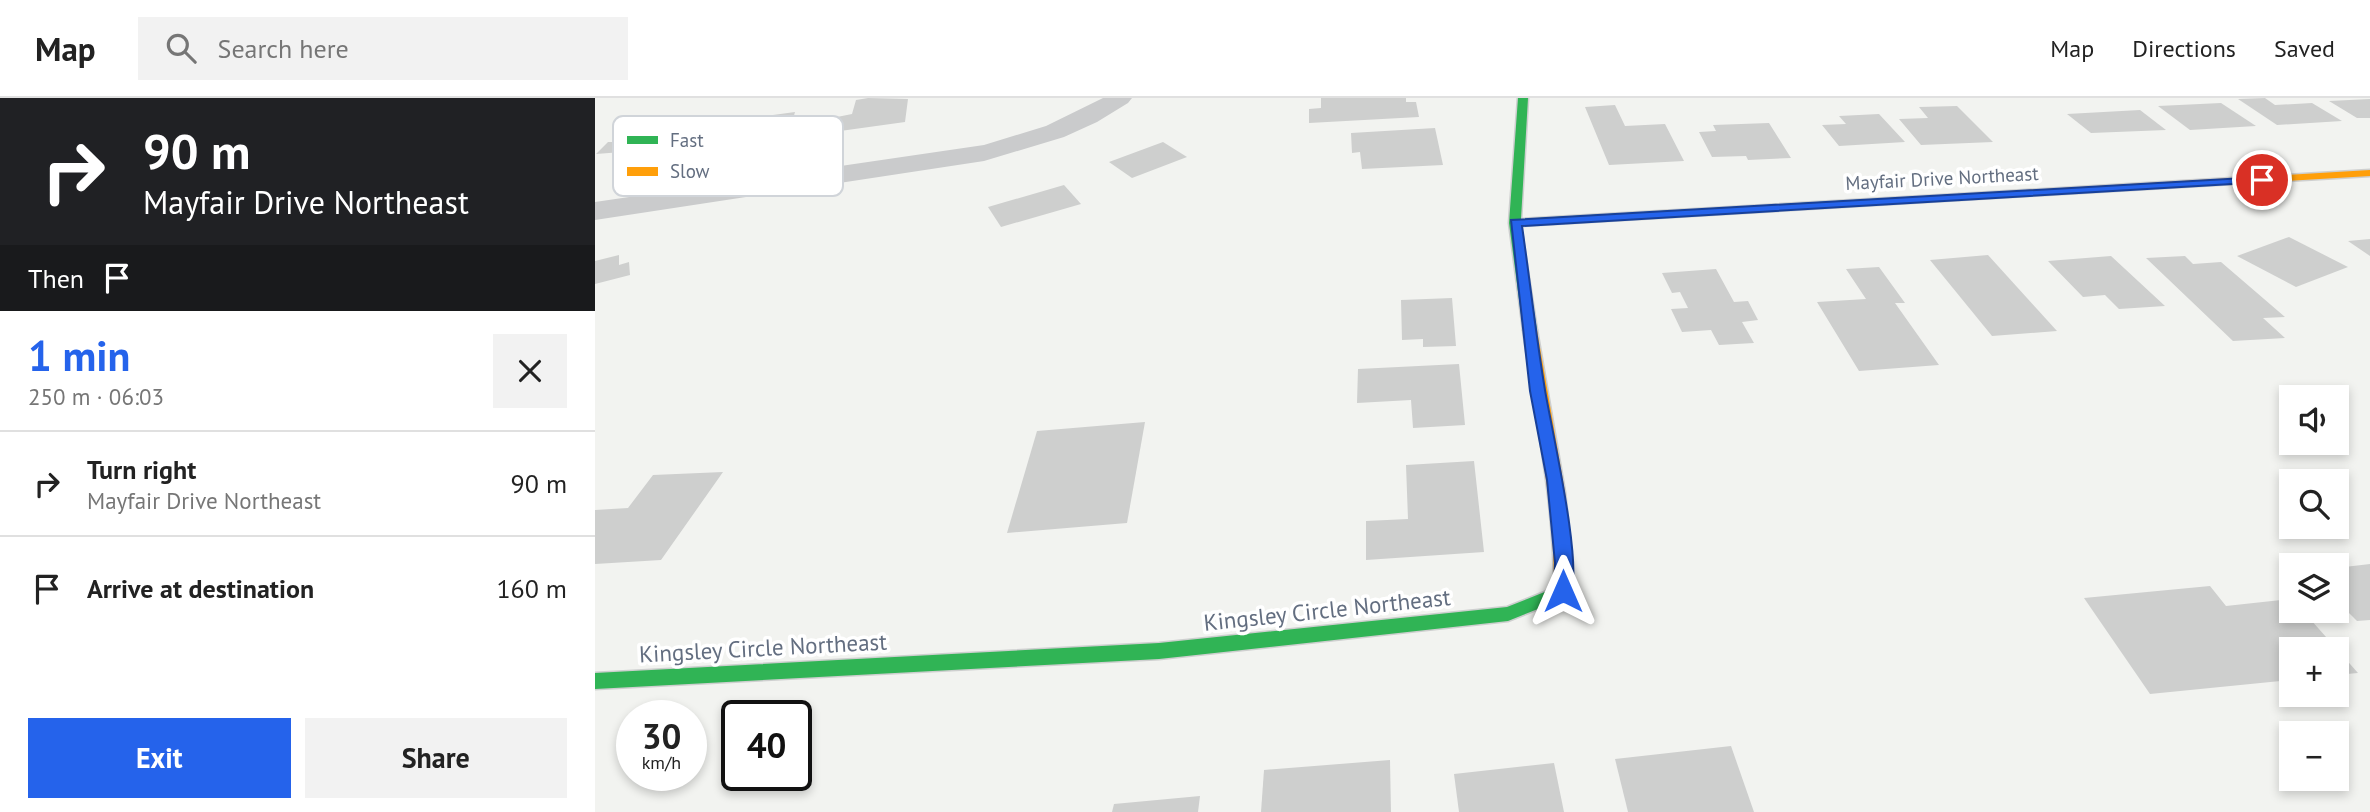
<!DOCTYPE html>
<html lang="en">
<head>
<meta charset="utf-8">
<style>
	:root { --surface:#fff; --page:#f2f2f2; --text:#222; --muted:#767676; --line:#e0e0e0; --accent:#2563eb }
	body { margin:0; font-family:"PT Sans",sans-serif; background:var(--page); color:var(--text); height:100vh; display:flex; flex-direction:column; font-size:26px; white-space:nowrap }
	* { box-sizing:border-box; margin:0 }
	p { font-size:23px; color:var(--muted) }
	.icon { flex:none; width:38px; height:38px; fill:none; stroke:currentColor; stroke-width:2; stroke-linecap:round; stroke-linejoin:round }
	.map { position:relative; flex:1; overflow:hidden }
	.drawer { display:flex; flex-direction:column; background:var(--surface); width:595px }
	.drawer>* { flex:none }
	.guide { background:#202124; color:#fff; overflow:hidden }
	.controls { position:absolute; left:1684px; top:287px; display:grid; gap:14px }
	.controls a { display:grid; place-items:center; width:70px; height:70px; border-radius:0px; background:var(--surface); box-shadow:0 4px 10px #0003; font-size:35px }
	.speed { position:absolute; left:21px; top:602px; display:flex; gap:14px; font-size:35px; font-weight:700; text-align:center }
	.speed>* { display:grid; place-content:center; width:91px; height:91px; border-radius:50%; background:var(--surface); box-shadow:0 4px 10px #0003; line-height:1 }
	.speed small { font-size:18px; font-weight:400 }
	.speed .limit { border:4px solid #111; border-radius:10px; background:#fff; color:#111 }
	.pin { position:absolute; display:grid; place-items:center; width:60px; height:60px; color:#fff; margin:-30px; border:4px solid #fff; border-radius:50%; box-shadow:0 2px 7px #0007 }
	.me { position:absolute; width:77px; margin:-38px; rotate:0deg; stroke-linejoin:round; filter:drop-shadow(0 0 5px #0008) }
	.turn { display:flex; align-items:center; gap:24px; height:147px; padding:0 28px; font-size:32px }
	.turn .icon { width:91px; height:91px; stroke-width:2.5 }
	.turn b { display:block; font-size:49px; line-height:60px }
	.then { display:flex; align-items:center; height:66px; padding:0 28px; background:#0003; gap:14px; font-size:26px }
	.round { display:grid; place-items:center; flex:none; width:74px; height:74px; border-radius:0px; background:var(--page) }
	.headline { display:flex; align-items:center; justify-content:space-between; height:119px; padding:0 28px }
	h1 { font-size:42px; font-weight:600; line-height:52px; color:var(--accent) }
	.primary-button { display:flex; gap:14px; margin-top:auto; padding:14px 28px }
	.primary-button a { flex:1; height:80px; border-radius:0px; background:var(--accent); color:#fff; font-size:28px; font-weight:600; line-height:80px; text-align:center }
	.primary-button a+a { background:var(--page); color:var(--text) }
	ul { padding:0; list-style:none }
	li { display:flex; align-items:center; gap:21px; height:105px; padding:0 28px; border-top:2px solid var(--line) }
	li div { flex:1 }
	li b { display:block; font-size:26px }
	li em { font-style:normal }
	header { display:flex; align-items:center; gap:42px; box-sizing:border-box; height:98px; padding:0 35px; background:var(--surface); border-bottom:2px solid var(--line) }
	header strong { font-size:33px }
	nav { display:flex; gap:38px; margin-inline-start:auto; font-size:24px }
	.search { width:490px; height:63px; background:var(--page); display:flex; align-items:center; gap:18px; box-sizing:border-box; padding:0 24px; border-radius:0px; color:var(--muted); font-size:26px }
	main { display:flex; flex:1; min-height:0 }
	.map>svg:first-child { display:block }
	.building { fill:#cecfce }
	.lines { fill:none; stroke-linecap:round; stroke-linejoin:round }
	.fast-casing { stroke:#cecfcf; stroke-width:3 }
	.slow-casing { stroke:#cecfcf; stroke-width:3 }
	.street { fill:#cacbcc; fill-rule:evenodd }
	.fast { fill:#30b455; fill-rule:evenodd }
	.slow { fill:#ff9f0a; fill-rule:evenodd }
	.route { fill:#2563eb; stroke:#184099; stroke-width:2 }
	.labels { text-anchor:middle; stroke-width:7; stroke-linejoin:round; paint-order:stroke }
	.far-street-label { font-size:19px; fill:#636e80; stroke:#fff }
	.street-label { font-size:23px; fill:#636e80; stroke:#fff }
	.key { fill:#fff; stroke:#d0d4d9; stroke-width:2 }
	.key-label { font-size:19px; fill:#636e80 }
</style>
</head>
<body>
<header>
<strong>Map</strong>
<div class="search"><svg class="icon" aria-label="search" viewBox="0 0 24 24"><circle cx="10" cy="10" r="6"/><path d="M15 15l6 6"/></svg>Search here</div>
<nav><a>Map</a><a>Directions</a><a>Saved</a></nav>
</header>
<main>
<section class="drawer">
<div class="guide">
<div class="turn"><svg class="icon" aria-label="right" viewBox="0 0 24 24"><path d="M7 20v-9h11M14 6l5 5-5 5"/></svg><div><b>90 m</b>Mayfair Drive Northeast</div></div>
<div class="then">Then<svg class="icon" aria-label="arrive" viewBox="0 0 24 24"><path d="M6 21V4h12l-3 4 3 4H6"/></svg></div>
</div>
<div class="headline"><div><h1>1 min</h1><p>250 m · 06:03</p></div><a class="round"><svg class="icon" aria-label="close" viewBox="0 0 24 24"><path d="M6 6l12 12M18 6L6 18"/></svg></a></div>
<ul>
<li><svg class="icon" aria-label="right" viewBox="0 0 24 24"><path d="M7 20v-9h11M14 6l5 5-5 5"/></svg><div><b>Turn right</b><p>Mayfair Drive Northeast</p></div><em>90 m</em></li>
<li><svg class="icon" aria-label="arrive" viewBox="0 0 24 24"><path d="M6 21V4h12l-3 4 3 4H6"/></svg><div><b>Arrive at destination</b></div><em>160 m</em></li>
</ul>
<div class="primary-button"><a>Exit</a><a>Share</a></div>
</section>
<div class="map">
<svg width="1775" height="714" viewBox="0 0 1775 714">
	<rect width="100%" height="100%" fill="#f2f3f0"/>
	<g class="building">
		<polygon points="273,0 313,1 310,24 238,34 242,19 257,16 261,2"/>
		<polygon points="726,0 811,0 811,4 821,4 824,19 714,25 714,11 726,10"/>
		<polygon points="1670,0 1680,7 1717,5 1747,23 1682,27 1643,1"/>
		<polygon points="1775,1 1775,20 1762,20 1734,3"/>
		<polygon points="1626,5 1661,28 1595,32 1563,8"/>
		<polygon points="1020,7 1030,28 1070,26 1089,63 1014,67 990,9"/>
		<polygon points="1362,8 1398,44 1326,47 1304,21 1333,20 1324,9"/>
		<polygon points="1545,12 1571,32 1496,35 1472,16"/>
		<polygon points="200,14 198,21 212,19 206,39 174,43 173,46 126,50 133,34 123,36 128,24"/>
		<polygon points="1284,16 1310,44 1244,48 1227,27 1251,26 1244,18"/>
		<polygon points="1174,25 1196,60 1153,62 1151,58 1117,59 1104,34 1121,33 1118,27"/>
		<polygon points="840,30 848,67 767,71 765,54 757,55 756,35"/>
		<polygon points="74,35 66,42 85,41 75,51 25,57 27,54 1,56 13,44 20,44 27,37"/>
		<polygon points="568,44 592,59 537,80 514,64"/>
		<polygon points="469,87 486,106 406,129 393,109"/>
		<polygon points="1694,139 1753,169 1701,189 1642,158"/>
		<polygon points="1775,141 1775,158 1753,143"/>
		<polygon points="24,157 24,167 34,164 35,177 0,186 0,163"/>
		<polygon points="1393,157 1462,233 1397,238 1335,162"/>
		<polygon points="1516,158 1570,208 1524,211 1510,197 1488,199 1453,163"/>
		<polygon points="1590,158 1598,166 1626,164 1690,219 1668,220 1690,240 1638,243 1551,160"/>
		<polygon points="1284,169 1310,205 1300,205 1344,267 1264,273 1222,204 1271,201 1251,171"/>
		<polygon points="1121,171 1139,204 1153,203 1163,222 1147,224 1159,245 1124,247 1116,232 1087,234 1076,211 1093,210 1085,194 1077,195 1067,175"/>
		<polygon points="857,200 861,248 828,249 828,241 807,242 806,202"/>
		<polygon points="864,266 870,327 818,330 816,302 762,305 763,271"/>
		<polygon points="550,324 532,425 412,435 442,333"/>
		<polygon points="879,363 889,454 771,462 771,423 813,421 811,367"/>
		<polygon points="128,374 66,462 0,466 0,412 33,410 58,377"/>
		<polygon points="1775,466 1775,522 1762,523 1741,502 1741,470"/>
		<polygon points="1615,488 1631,508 1696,501 1696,513 1708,513 1763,575 1741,577 1741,551 1696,551 1696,582 1555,596 1489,500"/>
		<polygon points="1136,648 1159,714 1033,714 1020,661"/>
		<polygon points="795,662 796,714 666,714 669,672"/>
		<polygon points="959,665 969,714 864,714 859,676"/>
		<polygon points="605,698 603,714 517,714 519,706"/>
	</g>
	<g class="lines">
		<defs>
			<g id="fast">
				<polygon points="923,0 933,0 926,121 1364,96 1370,99 1364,102 926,128 942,232 935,236 928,232 914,125"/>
				<polygon points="957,491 963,493 966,498 963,503 913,523 564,561 0,591 0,575 564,545 912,509"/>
			</g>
			<g id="slow">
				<polygon points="1775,72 1775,78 1364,102 1358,99 1364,96"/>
				<path d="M935 228 942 232 970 394 977 460V493L974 498 957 505 951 503 948 498 951 493 959 489C959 402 940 318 928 232Z"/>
			</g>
		</defs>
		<use href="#fast" class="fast-casing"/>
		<use href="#slow" class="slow-casing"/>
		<polygon class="street" points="508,0 537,0 533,5 502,24 469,39 389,63 0,122 0,104 389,47 451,28"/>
		<use href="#fast" class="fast"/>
		<use href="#slow" class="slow"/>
	</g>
	<path class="route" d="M1667 79 1672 82 1671 84 927 128C935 183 941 238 950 292 956 329 989 470 975 498L968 500 962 498 959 493 960 465 952 382 935 293 916 122Z"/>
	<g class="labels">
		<g class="far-street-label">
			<text transform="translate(1347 80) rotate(-3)" y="7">Mayfair Drive Northeast</text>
		</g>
		<g class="street-label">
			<text transform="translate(732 512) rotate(-6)" y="8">Kingsley Circle Northeast</text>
			<text transform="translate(168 550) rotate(-3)" y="8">Kingsley Circle Northeast</text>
		</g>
	</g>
	<rect x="18" y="18" width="230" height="80" rx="10" class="key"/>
	<rect x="32" y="38" width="31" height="8" fill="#30b455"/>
	<rect x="32" y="69" width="31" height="9" fill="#ff9f0a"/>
	<g class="key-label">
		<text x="75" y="49">Fast</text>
		<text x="75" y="80">Slow</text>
	</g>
</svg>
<div class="controls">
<a><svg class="icon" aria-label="sound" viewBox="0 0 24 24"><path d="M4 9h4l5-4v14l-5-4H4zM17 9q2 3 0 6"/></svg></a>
<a><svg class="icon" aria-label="search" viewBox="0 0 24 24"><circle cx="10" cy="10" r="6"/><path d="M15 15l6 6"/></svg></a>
<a><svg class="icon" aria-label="layers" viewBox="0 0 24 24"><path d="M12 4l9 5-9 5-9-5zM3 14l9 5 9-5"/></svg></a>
<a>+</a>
<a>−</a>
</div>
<div class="speed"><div>30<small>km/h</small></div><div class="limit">40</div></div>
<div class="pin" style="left:1667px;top:82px;background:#d93025"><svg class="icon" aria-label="arrive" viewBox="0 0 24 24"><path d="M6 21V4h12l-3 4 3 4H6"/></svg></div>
<svg class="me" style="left:968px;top:493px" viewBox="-20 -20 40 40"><path d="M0-17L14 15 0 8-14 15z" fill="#2563eb" stroke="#fff" stroke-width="4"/></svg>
</div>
</main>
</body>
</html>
